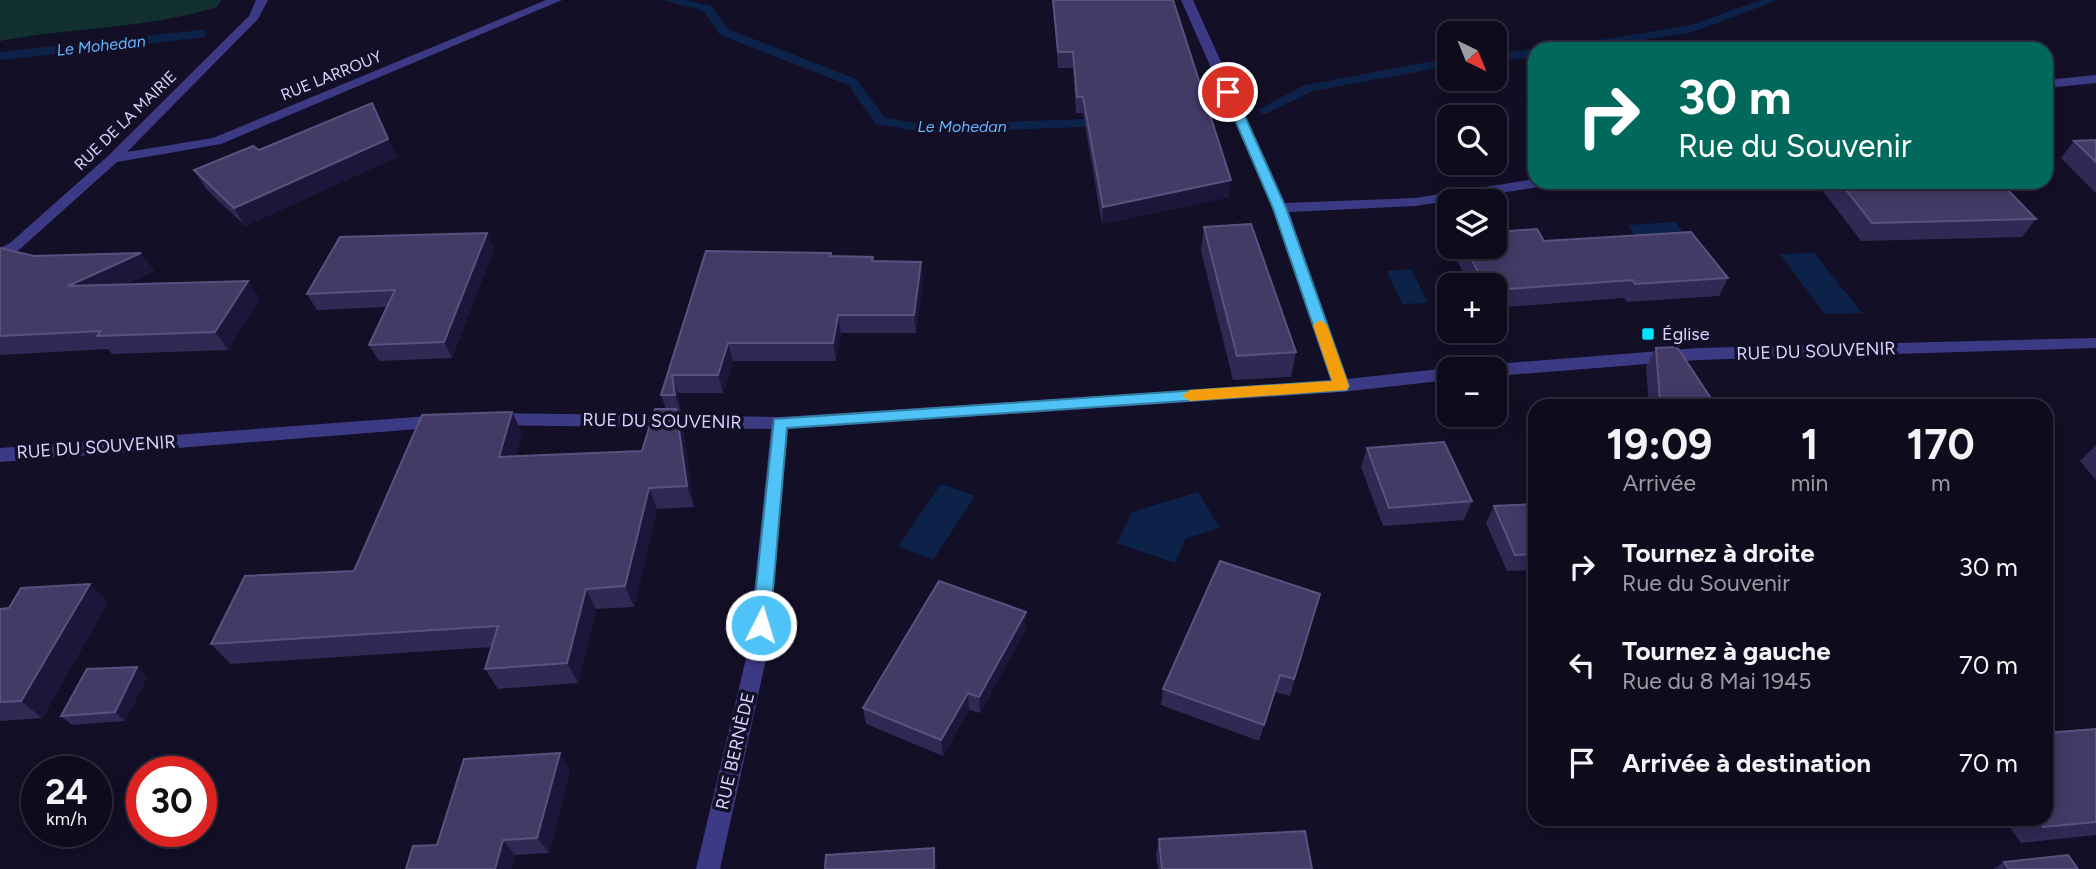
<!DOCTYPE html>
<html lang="fr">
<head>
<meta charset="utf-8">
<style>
	:root { --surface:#0e0b1c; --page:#171425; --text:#f1f3f6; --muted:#9b9ba3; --line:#2e2b3b }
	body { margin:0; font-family:Figtree,sans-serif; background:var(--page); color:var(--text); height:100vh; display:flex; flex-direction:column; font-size:26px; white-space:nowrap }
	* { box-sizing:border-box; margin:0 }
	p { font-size:23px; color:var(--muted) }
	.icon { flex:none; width:38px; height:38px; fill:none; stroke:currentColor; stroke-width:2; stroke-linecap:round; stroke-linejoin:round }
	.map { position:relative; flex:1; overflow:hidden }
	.drawer { position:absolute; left:1528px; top:399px; width:525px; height:427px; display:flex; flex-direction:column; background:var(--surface); border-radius:21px; box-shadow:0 4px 18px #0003,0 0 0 2px var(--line) }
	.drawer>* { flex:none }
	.guide { position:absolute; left:1528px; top:42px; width:525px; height:147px; border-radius:21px; box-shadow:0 4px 18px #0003,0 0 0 2px var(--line); background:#00695c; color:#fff; overflow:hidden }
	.needle { width:46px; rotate:137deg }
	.buttons { position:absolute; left:1437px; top:21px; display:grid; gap:14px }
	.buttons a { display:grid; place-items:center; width:70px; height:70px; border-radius:14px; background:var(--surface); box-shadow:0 4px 18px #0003,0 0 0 2px var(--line); font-size:35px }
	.speed { position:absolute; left:21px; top:756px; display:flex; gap:14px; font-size:35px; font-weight:700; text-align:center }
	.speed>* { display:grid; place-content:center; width:91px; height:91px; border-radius:50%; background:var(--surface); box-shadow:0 4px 18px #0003,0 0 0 2px var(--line); line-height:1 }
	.speed small { font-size:18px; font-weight:400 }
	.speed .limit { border:10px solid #d22; background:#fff; color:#111 }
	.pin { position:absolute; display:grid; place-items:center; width:60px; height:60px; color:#fff; margin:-30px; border:4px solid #fff; border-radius:50%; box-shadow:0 2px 7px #0007 }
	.me { position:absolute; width:77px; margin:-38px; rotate:5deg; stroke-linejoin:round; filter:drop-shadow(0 0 5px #0008) }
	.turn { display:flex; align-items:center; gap:24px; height:147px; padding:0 35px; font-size:32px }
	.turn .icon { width:91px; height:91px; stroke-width:2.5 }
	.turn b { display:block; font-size:49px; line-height:60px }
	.eta { display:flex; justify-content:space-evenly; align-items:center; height:119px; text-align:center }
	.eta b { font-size:42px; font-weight:700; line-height:49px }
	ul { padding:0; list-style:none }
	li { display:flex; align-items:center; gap:21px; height:98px; padding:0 35px }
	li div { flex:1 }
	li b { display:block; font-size:26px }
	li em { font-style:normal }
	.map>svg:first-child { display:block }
	.green { fill:#12302f }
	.water { fill:#0c2248 }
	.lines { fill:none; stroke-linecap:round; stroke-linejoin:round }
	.stream { fill:#0c2248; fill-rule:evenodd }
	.minor { fill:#3d3a85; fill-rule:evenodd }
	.wall { fill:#312854 }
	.shaded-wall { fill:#1d163a }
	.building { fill:#433a66; stroke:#5a527e; stroke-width:2 }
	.route { fill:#4fc3f7; stroke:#337fa1; stroke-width:2 }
	.slow { fill:#f59e0b }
	.poi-dot { fill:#00e5ff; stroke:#130f26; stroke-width:2.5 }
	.labels { text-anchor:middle; stroke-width:7; stroke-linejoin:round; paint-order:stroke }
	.far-water-label { font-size:16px; font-style:italic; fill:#62b6ff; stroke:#130f26 }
	.far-street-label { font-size:16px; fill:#d9d4ff; stroke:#130f26 }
	.poi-label { font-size:18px; fill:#d9d4ff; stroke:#130f26; text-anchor:start }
	.street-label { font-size:18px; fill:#d9d4ff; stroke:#130f26 }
</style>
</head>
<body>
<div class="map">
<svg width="2096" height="869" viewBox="0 0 2096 869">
	<rect width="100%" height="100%" fill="#130f26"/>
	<path class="green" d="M0 0H221L217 7C147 29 72 27 0 41Z"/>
	<g class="water">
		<polygon points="1675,222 1687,237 1639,241 1628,225"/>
		<polygon points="1814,253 1862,313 1825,314 1780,254"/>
		<polygon points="1411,269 1428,303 1402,304 1387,271"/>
		<polygon points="941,484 975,496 933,560 898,546"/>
		<polygon points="1198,492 1220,528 1186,538 1175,563 1117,543 1132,512"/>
	</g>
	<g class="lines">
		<g class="stream">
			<polygon points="663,0 685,0 711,6 728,29 856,79 885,118 928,125 1109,118 1116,122 1109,126 928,133 876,124 848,85 720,35 703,11"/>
			<polygon points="1761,0 1778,0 1693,32 1590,49 1563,49 1569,45 1691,25"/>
			<polygon points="201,30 205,31 205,37 0,60 0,52"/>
			<polygon points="1535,49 1535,57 1494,61 1494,53"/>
			<polygon points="1449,58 1449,66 1313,91 1268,113 1263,114 1257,110 1305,85"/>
		</g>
		<g class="minor">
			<polygon points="256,0 268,0 258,19 127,152 213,138 546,0 562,0 221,144 117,162 20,249 0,259 0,248 10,243 108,156 249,16"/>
			<polygon points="1181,0 1193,0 1285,203 1415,198 1535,179 1535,182 1552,182 1545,186 1415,206 1289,212 1347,379 1449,368 1453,369 1449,369 1449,380 1341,392 788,429 768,650 720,869 696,869 748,650 771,429 492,425 483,419 492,413 780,417 1331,381 1273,208"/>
			<polygon points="2096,75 2096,83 2046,88 2046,80"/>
			<polygon points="2096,338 2096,348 1698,360 1494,376 1494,369 1486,369 1494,364 1698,348"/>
			<polygon points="443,415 449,417 452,421 449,425 443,427 0,462 0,448"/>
		</g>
	</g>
	<g class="wall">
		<polygon points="1053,0 1173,0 1229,197 1102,224 1083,113 1076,113 1073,68 1058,68"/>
		<polygon points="2096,140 2096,193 2061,158 2074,141"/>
		<polygon points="259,150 397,157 245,226 206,189 194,170"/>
		<polygon points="1816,182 2000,182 2036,219 2022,237 1861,241"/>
		<polygon points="1204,227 1296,352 1291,377 1233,380 1201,251"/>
		<polygon points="487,233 494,249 452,358 379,361 369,345 387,307 317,310 307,294"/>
		<polygon points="1544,241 1728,278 1719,296 1627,302 1624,298 1494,308 1494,285 1469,285 1453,252 1454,247 1494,247"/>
		<polygon points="0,248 34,256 141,253 154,271 124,285 248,281 260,299 228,350 112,354 108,349 0,355"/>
		<polygon points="706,251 831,253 832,256 874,261 921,262 923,280 916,333 841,333 836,361 733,361 723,393 678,393 681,413 677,413 683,430 694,507 657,509 634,607 596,609 578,683 498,689 485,669 492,647 231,664 211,644 354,571 512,412 522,433 516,456 642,451 666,409 661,395"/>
		<polygon points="1656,348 1716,406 1649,406 1646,367"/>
		<polygon points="2096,445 2096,480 2080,461"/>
		<polygon points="1367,448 1472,501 1464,520 1383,526 1361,467"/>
		<polygon points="1535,504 1535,570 1507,571 1486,523 1494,506"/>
		<polygon points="1320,594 1290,696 1275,692 1259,741 1161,705 1163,689"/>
		<polygon points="108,602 42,718 0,721 0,609"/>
		<polygon points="1026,612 1026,629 980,713 969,710 943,756 866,724 863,708"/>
		<polygon points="147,677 125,721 72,725 61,716"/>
		<polygon points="2096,729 2096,835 2021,843 2004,819 2046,819"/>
		<polygon points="570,769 549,853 515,855 437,845"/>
		<polygon points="1159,839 1312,869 1158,869 1156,855"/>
		<polygon points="2004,862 2078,869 1993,869"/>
	</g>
	<g class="shaded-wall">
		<polygon points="372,103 397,157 245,226 234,208"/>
		<polygon points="1231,180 1229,197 1102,224 1103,207"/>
		<polygon points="487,233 494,249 452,358 444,342"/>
		<polygon points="141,253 154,271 82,304 68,286"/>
		<polygon points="921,262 923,280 916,333 914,315"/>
		<polygon points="248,281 260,299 228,350 215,332"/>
		<polygon points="838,315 841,333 836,361 833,343"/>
		<polygon points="728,343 733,361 723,393 718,375"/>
		<polygon points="672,375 678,393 681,413 675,395"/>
		<polygon points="676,409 683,430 694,507 687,486"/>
		<polygon points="512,412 522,433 511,478 499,457"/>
		<polygon points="649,488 657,509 634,607 625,586"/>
		<polygon points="90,584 108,602 42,718 21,701"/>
		<polygon points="586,589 596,609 578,683 567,663"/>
		<polygon points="1026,612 1026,629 980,713 979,697"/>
		<polygon points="137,667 147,677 125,721 115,712"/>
		<polygon points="968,693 969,710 943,756 941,740"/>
		<polygon points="560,753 570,769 549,853 537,838"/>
		<polygon points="503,840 515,855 512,869 495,869"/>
		<polygon points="934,848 937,863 937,869 934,869"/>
	</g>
	<g class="building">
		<polygon points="1053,0 1173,0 1231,180 1103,207 1083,97 1077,97 1073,52 1058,52"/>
		<polygon points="372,103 388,139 234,208 194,170 253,146 259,150"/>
		<polygon points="2096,140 2096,162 2074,141"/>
		<polygon points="1840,182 2000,182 2036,219 1872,223"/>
		<polygon points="1251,224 1296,352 1237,356 1204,227"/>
		<polygon points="1537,229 1544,241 1691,232 1728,278 1635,284 1633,280 1494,290 1494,285 1485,285 1465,247 1494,247 1494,232"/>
		<polygon points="487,233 444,342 369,345 395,290 307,294 340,237"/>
		<polygon points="0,248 34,256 141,253 68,286 248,281 215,332 97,336 101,331 0,336"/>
		<polygon points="706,251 831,253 830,256 873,257 872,261 921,262 914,315 838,315 833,343 728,343 718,375 672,375 675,395 661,395"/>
		<polygon points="1677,347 1716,406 1663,406 1660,401 1656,348"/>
		<polygon points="655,409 676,409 687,486 649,488 625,586 586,589 567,663 485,669 498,626 211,644 245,576 354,571 422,415 512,412 499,457 642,451"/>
		<polygon points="1444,442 1472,501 1389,508 1367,448"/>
		<polygon points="1535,504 1535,554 1515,555 1494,506"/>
		<polygon points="1220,561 1320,594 1294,679 1280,675 1264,725 1163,689"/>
		<polygon points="939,581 1026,612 979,697 968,693 941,740 863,708"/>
		<polygon points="90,584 21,701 0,702 0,609 9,608 21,588"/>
		<polygon points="137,667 115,712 61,716 87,669"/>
		<polygon points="2096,729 2096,822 2043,827 2037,819 2046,819 2046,733"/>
		<polygon points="560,753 537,838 503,840 495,869 406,869 413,846 437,845 464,759"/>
		<polygon points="1305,831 1312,869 1162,869 1159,839"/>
		<polygon points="934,848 934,869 825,869 826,855"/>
		<polygon points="2068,855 2078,869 2009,869 2004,862"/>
	</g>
	<polygon class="route" points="1228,89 1234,92 1286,208 1349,386 1347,390 787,428 770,625 767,630 761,633 754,630 752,625 774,419 1332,381 1273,208 1223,92"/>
	<polygon class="slow" points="1320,320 1327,325 1349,386 1347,390 1190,401 1182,396 1190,390 1332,381 1313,325"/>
	<rect class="poi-dot" x="1641" y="327" width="14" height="14" rx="3.5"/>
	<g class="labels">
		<g class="far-water-label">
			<text transform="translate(101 45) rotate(-6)" y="6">Le Mohedan</text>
			<text x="962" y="132">Le Mohedan</text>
		</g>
		<g class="far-street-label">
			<text transform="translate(331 75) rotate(-22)" y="6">RUE LARROUY</text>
			<text transform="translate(125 120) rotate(-44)" y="6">RUE DE LA MAIRIE</text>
		</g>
		<g class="poi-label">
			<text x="1662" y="340">Église</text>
		</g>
		<g class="street-label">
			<text transform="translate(1816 351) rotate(-2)" y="6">RUE DU SOUVENIR</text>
			<text transform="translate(662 421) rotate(1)" y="6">RUE DU SOUVENIR</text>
			<text transform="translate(96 447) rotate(-4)" y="6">RUE DU SOUVENIR</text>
			<text transform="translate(735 751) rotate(-77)" y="6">RUE BERNÈDE</text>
		</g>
	</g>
</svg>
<div class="buttons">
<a><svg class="needle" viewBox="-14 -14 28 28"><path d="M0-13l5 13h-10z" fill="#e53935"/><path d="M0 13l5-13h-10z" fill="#9b9ba3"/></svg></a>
<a><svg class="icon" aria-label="search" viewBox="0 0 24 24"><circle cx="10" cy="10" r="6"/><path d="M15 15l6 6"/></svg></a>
<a><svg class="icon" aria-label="layers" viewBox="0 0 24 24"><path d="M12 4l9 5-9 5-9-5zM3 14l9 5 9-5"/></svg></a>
<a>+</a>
<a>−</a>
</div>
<div class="speed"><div>24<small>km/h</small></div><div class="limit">30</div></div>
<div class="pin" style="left:1228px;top:92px;background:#d93025"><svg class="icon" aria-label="arrive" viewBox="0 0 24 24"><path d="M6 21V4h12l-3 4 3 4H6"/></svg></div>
<svg class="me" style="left:761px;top:625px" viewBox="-20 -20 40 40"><circle r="17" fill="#4fc3f7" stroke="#fff" stroke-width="3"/><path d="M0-11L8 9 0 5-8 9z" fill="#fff"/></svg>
<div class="guide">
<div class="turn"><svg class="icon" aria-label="right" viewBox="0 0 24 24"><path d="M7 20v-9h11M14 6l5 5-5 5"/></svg><div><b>30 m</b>Rue du Souvenir</div></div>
</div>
<section class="drawer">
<div class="eta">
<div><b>19:09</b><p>Arrivée</p></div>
<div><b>1</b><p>min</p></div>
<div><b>170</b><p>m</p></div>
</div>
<ul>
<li><svg class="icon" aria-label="right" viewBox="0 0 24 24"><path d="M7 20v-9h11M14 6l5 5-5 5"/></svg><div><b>Tournez à droite</b><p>Rue du Souvenir</p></div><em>30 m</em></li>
<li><svg class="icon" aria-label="left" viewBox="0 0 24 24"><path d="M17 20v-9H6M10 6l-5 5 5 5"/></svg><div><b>Tournez à gauche</b><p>Rue du 8 Mai 1945</p></div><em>70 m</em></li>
<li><svg class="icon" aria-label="arrive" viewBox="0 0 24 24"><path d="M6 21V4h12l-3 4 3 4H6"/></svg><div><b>Arrivée à destination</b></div><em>70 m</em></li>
</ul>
</section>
</div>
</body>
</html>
